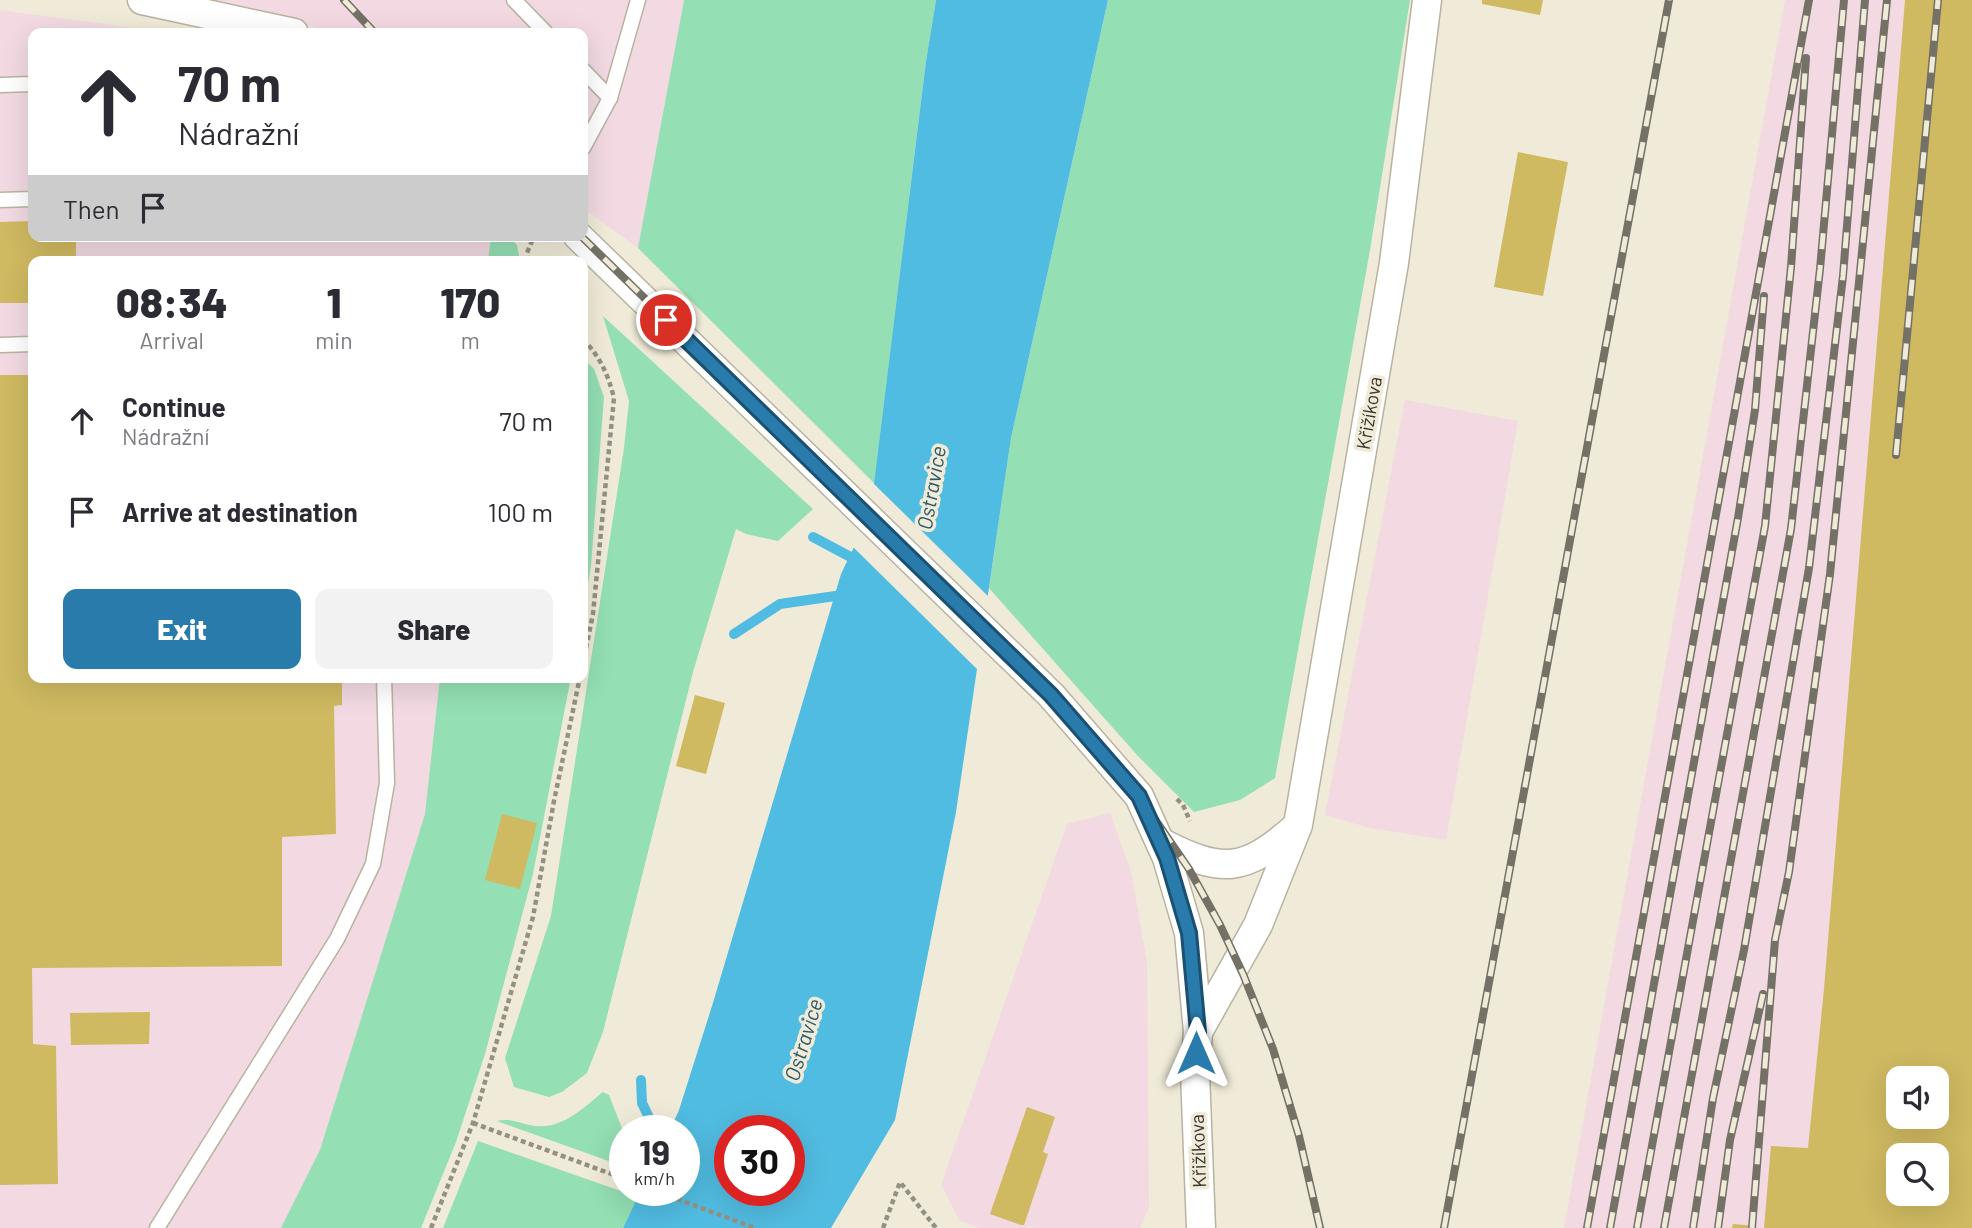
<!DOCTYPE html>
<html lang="en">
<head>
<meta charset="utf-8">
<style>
	:root { --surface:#fff; --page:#f2f2f3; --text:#2b2b33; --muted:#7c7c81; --accent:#297bac }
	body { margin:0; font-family:Barlow,sans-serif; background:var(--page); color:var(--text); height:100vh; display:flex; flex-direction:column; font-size:26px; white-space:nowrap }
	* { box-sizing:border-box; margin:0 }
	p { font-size:23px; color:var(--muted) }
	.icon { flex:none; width:38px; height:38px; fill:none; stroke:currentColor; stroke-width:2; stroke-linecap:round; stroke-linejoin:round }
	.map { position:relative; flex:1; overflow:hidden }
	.details { position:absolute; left:28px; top:256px; width:560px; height:427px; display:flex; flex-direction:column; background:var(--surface); border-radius:14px; box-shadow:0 7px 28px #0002 }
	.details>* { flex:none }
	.guide { position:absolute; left:28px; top:28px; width:560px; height:214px; border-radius:14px; box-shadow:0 7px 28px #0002; background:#fff; color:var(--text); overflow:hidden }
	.buttons { position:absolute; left:1886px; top:1066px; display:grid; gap:14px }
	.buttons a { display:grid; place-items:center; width:63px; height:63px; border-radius:14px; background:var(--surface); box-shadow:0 7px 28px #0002; font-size:35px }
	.speed { position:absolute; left:609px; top:1115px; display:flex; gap:14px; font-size:35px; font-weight:700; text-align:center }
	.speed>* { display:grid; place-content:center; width:91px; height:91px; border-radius:50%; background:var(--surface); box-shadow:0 7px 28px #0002; line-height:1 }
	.speed small { font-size:18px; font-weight:400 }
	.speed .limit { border:10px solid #d22; background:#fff; color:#111 }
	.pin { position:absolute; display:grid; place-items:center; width:60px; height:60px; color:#fff; margin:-30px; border:4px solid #fff; border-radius:50%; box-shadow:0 2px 7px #0007 }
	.me { position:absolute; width:77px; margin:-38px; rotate:0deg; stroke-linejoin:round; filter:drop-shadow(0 0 5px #0008) }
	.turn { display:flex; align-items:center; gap:24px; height:147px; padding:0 35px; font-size:32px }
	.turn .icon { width:91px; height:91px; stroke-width:2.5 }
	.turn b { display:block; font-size:49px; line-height:60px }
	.then { display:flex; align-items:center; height:66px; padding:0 35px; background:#0003; gap:14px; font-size:26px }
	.eta { display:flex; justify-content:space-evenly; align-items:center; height:119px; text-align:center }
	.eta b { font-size:42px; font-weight:800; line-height:49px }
	.button { display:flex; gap:14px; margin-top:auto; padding:14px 35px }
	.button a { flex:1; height:80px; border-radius:14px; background:var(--accent); color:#fff; font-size:28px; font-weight:800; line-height:80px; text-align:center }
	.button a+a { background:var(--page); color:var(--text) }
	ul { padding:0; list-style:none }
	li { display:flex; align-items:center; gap:21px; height:91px; padding:0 35px }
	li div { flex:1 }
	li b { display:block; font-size:26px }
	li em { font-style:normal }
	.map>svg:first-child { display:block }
	.industrial { fill:#f2d9e2; fill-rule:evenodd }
	.green { fill:#94dfb4 }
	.water { fill:#51bce1; fill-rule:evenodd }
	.pier { fill:#f0ebd8 }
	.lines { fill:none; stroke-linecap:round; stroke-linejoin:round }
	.stream { stroke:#51bce1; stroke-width:10 }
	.building { fill:#cfb961; fill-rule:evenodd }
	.lane-casing { stroke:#b8b3a1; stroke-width:17 }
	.street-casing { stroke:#b8b3a1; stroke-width:31 }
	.path { stroke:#949184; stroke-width:4.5; stroke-dasharray:5 3.5; stroke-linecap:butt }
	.lane { stroke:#fff; stroke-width:14 }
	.street { stroke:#fff; stroke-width:28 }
	.rail-casing { stroke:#747166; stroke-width:8 }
	.rail { stroke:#f0ebd8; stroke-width:5; stroke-dasharray:16; stroke-linecap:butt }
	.route-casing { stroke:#1b5070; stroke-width:18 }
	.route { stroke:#297bac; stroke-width:12 }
	.labels { text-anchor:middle; stroke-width:7; stroke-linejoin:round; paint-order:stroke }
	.street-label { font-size:19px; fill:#38362f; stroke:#f0ebd8 }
	.water-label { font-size:21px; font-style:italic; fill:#2c5969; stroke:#f0ebd8 }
</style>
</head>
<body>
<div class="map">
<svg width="1972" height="1228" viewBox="0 0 1972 1228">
	<rect width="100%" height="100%" fill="#f0ebd8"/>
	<g class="industrial">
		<polygon points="210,0 684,0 638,248 583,208 583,33 336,33"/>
		<path d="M1785 0H1972V1228H1564ZM1899 1078H1937V1116H1899ZM1899 1155H1937V1194H1899Z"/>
		<polygon points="0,10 171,33 33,33 33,236 491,236 488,261 33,261 33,677 440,677 425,814 320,1150 281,1228 0,1228"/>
		<polygon points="1405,400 1518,421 1446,840 1370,828 1325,815"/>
		<polygon points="1110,813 1131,871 1147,962 1149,1208 1140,1228 1035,1228 1028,1226 1027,1228 979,1228 960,1221 941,1185 1067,824"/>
	</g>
	<g class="green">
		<polygon points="684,0 936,0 926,61 874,483 638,248"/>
		<polygon points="1108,0 1410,0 1370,250 1275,778 1240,800 1194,812 1137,755 989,588 1011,438"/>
		<polygon points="491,236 508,236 517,245 520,261 488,261"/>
		<polygon points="603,316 813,509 778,541 746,534 736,529 693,672 603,1032 587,1073 562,1092 549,1097 514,1087 505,1058 551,916 624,448 629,401"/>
		<polygon points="583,358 594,369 604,397 591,566 583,613"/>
		<polygon points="440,677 571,677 533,874 485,1054 456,1142 421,1228 281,1228 320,1150 425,814"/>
		<path d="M603 1092 609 1095 625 1136 617 1164 497 1121C511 1117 522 1125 535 1126 563 1129 583 1108 603 1092Z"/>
		<polygon points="478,1141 638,1197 623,1228 443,1228"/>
	</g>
	<path class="water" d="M936 0H1108L1011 438 956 812 895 1120 831 1228H623L641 1190H684V1130H670L679 1110 712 1006 841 574 854 547 874 483 926 61ZM730 1130H789V1190H730Z"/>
	<polygon class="pier" points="871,481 991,599 980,672 851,545"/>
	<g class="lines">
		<g class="stream">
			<polyline points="813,537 860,562"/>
			<polyline points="734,634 780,604 849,594"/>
			<polyline points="641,1080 642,1103 655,1130"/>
		</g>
	</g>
	<g class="building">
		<polygon points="1482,0 1543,0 1540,15 1482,4"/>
		<path d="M1905 0H1972V1228H1764L1771 1146 1808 1148 1824 989ZM1899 1078H1937V1116H1899ZM1899 1155H1937V1194H1899Z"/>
		<polygon points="1518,152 1568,162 1543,296 1494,287"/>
		<polygon points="33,221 33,236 76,236 76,261 33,261 33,303 0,303 0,222"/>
		<polygon points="0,375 33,375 33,677 342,677 342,705 334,706 336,834 282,837 282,966 32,968 33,1044 56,1046 58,1184 0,1185"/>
		<polygon points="695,695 725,703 706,774 676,766"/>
		<polygon points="502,814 537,823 520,889 485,880"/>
		<polygon points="150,1012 149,1044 71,1045 70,1013"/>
		<polygon points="1027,1107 1055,1117 1043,1152 1048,1154 1024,1225 1021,1225 990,1214"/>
		<polygon points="1733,1224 1755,1226 1755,1228 1732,1228"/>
	</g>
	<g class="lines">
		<defs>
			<g id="lane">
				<polyline points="514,0 546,33"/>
				<polyline points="583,70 610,98"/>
				<polyline points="0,85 33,84"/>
				<polyline points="583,148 610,98 638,0"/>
				<polyline points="0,200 33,199"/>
				<polyline points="0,345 33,344"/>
				<polyline points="157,1228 337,939 373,864 387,783 384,677"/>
			</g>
			<g id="street">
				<polyline points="142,0 294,33"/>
				<polyline points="578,236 1051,695 1139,796 1167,858 1189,933 1198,1032 1195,1073 1201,1228"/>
				<path d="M1160 842C1222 874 1244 873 1296 827"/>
				<polyline points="1198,1032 1258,925 1298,825 1394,263 1427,0"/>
			</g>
		</defs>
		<use href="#lane" class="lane-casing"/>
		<use href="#street" class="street-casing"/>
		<g class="path">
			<polyline points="528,261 527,253 534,236"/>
			<path d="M583 339C600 357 608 374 614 398L593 614 583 663"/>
			<polyline points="1177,799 1183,805 1190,821"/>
			<polyline points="473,1123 625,1179"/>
			<polyline points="653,1190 755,1228"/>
			<polyline points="431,1228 473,1123 533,917 554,801 580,677"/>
			<polyline points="883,1228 900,1182 936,1228"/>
		</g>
		<use href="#lane" class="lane"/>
		<use href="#street" class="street"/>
		<defs>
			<g id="rail">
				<polyline points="344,0 375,33"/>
				<polyline points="581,236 1051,695 1139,796 1189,869 1220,925 1243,974 1273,1049 1299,1136 1320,1228"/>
				<polyline points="1896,455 1938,0"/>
				<polyline points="1444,1228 1669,0"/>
				<polyline points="1587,1228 1809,0"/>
				<polyline points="1610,1228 1738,518 1755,410 1764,296"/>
				<polyline points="1637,1228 1765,526 1791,267 1806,58"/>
				<polyline points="1664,1228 1791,529 1820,269 1844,0"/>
				<polyline points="1693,1228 1713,1098 1744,950 1809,568 1843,276 1865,0"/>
				<polyline points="1718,1228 1730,1140 1763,994"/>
				<polyline points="1752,1228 1775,940 1789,872 1830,574 1887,0"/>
			</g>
		</defs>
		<use href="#rail" class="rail-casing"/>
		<use href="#rail" class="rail"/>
	</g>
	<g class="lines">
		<defs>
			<polyline id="route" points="666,320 1051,695 1139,796 1167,858 1189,933 1198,1032 1196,1053"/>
		</defs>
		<use href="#route" class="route-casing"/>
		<use href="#route" class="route"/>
	</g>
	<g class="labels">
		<g class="street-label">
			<text transform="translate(1369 413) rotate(-80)" y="7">Křižíkova</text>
			<text transform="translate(1198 1151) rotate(-92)" y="7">Křižíkova</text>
		</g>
		<g class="water-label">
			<text transform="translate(932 488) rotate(-80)" y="7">Ostravice</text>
			<text transform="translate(804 1040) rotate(-73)" y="7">Ostravice</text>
		</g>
	</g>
</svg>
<div class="buttons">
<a><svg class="icon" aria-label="sound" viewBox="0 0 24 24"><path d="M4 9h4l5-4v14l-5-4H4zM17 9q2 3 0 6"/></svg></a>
<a><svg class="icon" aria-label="search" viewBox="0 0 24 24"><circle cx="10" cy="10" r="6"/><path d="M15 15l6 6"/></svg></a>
</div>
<div class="speed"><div>19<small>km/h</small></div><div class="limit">30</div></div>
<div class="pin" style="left:666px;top:320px;background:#d93025"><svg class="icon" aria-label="arrive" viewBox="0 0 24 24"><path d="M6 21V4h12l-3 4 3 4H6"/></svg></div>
<svg class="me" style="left:1196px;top:1053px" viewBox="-20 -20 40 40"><path d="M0-17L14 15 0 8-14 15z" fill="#297bac" stroke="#fff" stroke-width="4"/></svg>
<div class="guide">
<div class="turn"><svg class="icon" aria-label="ahead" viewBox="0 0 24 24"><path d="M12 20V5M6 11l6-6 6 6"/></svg><div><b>70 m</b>Nádražní</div></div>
<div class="then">Then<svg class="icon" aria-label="arrive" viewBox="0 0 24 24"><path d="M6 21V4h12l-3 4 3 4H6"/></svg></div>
</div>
<section class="details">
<div class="eta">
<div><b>08:34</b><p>Arrival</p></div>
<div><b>1</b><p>min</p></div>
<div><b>170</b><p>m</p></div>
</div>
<ul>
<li><svg class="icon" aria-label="ahead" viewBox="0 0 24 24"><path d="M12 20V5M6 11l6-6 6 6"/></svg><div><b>Continue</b><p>Nádražní</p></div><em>70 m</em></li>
<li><svg class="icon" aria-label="arrive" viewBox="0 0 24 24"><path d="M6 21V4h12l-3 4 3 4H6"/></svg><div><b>Arrive at destination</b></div><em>100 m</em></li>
</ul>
<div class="button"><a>Exit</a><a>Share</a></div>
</section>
</div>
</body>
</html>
